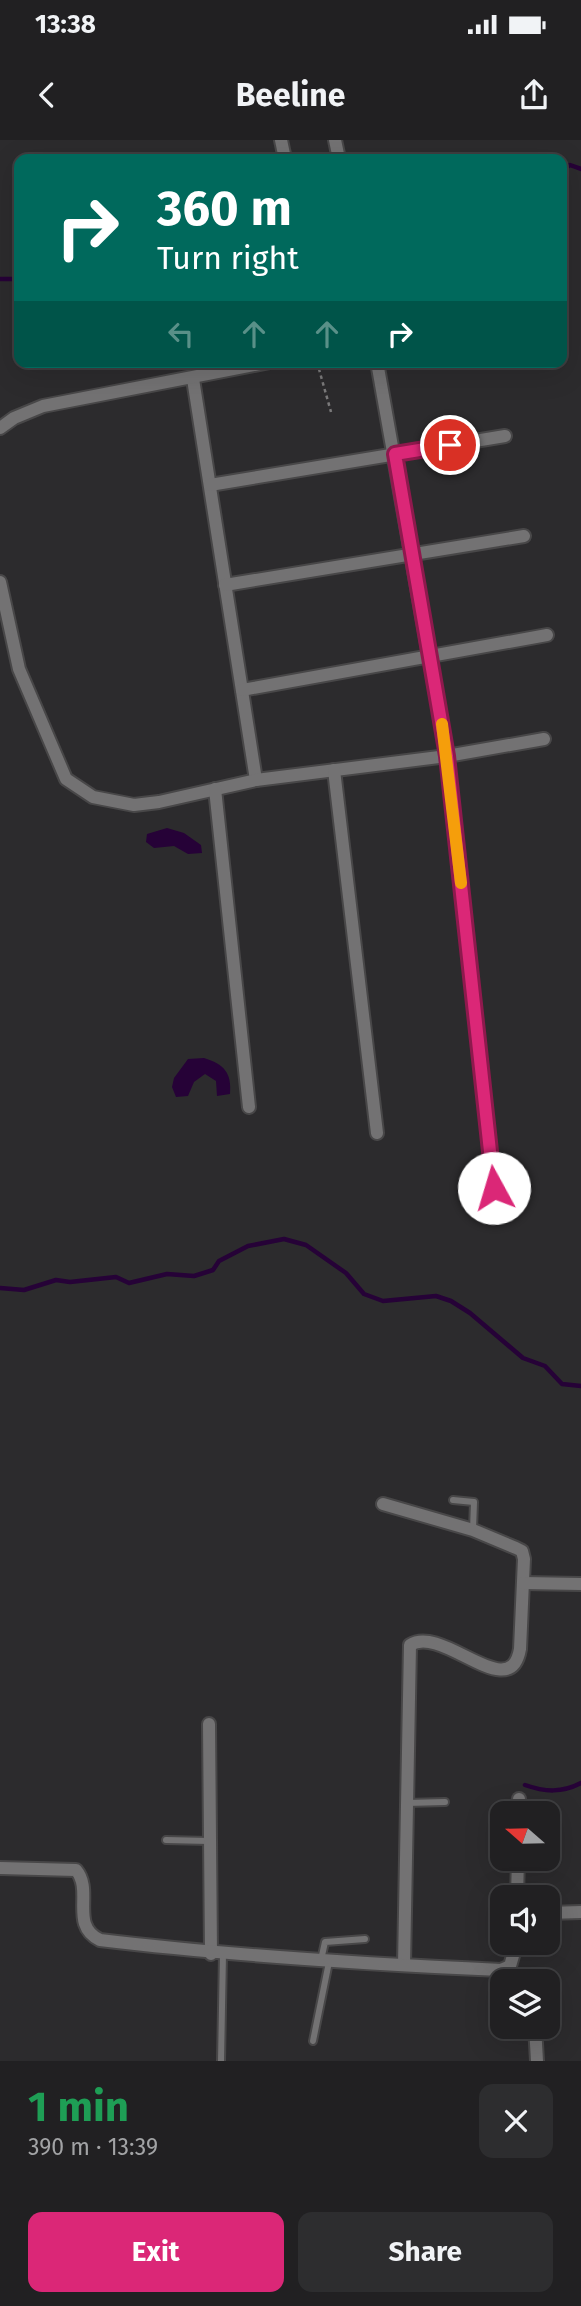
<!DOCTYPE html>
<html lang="en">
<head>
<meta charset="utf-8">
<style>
	:root { --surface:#212022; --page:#2d2d2f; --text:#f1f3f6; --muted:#a2a3a5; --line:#3e3e40; --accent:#db2777 }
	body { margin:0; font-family:"Fira Sans",sans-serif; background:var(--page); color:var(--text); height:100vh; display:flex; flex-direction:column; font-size:26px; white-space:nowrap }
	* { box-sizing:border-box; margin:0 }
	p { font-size:23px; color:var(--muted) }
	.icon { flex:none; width:38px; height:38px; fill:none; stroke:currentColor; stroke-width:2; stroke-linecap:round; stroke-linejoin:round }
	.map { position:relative; height:1921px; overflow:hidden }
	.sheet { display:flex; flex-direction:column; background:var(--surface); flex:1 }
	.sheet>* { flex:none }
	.hud { position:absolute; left:14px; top:14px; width:553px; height:214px; border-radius:14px; box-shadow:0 7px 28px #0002,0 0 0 2px var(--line); background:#00695c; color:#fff; overflow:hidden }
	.needle { width:46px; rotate:290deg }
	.fabs { position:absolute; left:490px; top:1661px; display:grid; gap:14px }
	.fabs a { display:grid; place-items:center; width:70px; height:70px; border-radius:14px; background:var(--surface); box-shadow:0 7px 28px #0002,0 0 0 2px var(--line); font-size:35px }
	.pin { position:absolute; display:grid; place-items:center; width:60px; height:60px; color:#fff; margin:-30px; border:4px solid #fff; border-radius:50%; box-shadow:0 2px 7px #0007 }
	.me { position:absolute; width:77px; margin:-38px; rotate:354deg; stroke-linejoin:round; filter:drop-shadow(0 0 5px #0008) }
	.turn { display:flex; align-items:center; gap:24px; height:147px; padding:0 28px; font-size:32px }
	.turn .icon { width:91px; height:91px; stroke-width:2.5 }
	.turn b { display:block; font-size:49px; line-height:60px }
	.lanes { display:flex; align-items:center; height:66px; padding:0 28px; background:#0003; justify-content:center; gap:35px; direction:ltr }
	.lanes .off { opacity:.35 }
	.round { display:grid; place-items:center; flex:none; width:74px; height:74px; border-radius:14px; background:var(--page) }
	.summary { display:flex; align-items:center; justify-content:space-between; height:119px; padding:0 28px }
	h1 { font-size:42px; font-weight:700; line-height:52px; color:#1e9e55 }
	.cta { display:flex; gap:14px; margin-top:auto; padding:14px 28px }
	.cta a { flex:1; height:80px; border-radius:14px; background:var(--accent); color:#fff; font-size:28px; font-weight:700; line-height:80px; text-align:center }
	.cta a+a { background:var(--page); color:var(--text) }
	.status { display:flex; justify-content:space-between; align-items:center; height:49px; padding:0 35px; background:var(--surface); direction:ltr }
	.status svg { height:19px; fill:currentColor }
	header { display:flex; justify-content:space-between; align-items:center; height:91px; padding:0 28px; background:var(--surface); font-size:32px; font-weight:700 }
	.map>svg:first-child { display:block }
	.water { fill:#260237 }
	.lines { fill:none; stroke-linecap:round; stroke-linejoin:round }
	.stream { stroke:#260237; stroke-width:4.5 }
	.lane-casing { stroke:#484748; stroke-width:10 }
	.street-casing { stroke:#484748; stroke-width:16 }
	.path { stroke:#7b7a7b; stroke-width:2.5; stroke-dasharray:3.5 3.5; stroke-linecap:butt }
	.lane { stroke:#737273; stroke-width:6 }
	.street { stroke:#737273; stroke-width:12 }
	.route-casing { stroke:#8e194d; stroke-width:18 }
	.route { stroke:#db2777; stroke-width:12 }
	.slow { stroke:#f59e0b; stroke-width:12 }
</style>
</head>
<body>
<div class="status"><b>13:38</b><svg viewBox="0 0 49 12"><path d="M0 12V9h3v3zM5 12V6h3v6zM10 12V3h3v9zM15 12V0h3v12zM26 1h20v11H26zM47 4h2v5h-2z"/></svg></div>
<header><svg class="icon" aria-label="back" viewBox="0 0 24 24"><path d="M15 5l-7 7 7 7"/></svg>Beeline<svg class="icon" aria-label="share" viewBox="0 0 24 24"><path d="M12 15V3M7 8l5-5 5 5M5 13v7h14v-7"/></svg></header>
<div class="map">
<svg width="581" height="1921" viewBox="0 0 581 1921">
	<rect width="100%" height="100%" fill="#2c2b2d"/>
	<g class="water">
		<polygon points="167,688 184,693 201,705 202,713 188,714 174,706 154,708 146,702 147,694"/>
		<path d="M204 918C224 924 232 933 230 954L217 956 216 941 205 934 194 942 188 956 176 957 172 947 174 938 188 919Z"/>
	</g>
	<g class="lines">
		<g class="stream">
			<polyline points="562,30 570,25 581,29"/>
			<polyline points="0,139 19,139"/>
			<polyline points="0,1148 24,1150 56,1140 70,1142 116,1137 129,1143 167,1134 194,1136 213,1130 219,1121 248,1106 284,1099 306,1105 346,1133 364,1154 383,1161 436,1156 451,1161 470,1173 523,1218 545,1226 562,1244 581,1246"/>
			<path d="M525 1645C545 1652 562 1653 581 1643"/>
		</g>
		<defs>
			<g id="lane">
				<polyline points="453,1360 474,1362 473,1390"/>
				<polyline points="406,1663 445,1662"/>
				<polyline points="166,1700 209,1701"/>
				<polyline points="321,1820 325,1802 365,1799"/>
				<polyline points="313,1901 329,1822"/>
				<polyline points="221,1921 223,1814"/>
			</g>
			<g id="street">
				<polyline points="281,0 285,19"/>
				<polyline points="335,0 339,19"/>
				<polyline points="377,222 447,616 494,1048"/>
				<polyline points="193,239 256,640"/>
				<polyline points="0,288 14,278 43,266 270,222"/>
				<polyline points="210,345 505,296"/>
				<polyline points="0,442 19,529 66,639 93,657 134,665 159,662 256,640 447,616 544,599"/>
				<polyline points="225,445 524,396"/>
				<polyline points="242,550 547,495"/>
				<polyline points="334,630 377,993"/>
				<polyline points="215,649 249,967"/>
				<path d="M383 1364 473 1390 516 1408 522 1411 524 1419 520 1509C510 1566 443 1484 410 1505L404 1825"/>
				<polyline points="523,1443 581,1444"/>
				<polyline points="209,1584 211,1814"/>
				<polyline points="519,1673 519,1659"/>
				<path d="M0 1728 76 1730C94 1751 69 1785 100 1800 233 1816 366 1824 501 1830L510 1826 517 1802"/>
				<polyline points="517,1757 518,1718"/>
				<polyline points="548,1773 581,1772"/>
				<polyline points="507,1830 517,1841"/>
				<polyline points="535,1886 537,1921"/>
			</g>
		</defs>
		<use href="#lane" class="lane-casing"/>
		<use href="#street" class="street-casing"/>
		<polyline class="path" points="317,222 331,272"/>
		<use href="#lane" class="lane"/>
		<use href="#street" class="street"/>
	</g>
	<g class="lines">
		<defs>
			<polyline id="route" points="450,305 395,314 447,616 494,1048"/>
		</defs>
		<use href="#route" class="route-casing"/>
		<use href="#route" class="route"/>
		<polyline class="slow" points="442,584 461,743"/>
	</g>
</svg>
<div class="fabs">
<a><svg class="needle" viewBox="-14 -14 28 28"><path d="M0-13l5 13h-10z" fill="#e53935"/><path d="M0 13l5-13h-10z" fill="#a2a3a5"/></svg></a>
<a><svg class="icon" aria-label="sound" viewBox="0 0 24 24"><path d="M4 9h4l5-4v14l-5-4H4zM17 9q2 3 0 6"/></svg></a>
<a><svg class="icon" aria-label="layers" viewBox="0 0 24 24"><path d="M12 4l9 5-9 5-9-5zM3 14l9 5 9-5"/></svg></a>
</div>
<div class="pin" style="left:450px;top:305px;background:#d93025"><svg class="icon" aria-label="arrive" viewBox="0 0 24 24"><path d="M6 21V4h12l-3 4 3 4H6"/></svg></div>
<svg class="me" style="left:494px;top:1048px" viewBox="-20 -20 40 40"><circle r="19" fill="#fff"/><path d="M0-13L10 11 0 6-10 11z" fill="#db2777"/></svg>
<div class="hud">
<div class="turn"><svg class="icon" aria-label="right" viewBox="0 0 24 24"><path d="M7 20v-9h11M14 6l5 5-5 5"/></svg><div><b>360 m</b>Turn right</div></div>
<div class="lanes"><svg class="icon off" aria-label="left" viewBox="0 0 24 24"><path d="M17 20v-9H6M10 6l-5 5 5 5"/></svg><svg class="icon off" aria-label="ahead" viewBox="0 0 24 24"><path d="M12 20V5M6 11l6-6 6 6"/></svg><svg class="icon off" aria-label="ahead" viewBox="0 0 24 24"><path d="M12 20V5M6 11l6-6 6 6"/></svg><svg class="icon" aria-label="right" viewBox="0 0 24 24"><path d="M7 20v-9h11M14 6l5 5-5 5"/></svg></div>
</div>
</div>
<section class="sheet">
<div class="summary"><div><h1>1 min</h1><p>390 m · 13:39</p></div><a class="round"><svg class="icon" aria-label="close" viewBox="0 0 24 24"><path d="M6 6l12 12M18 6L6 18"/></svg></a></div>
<div class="cta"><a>Exit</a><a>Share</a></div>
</section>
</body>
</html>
